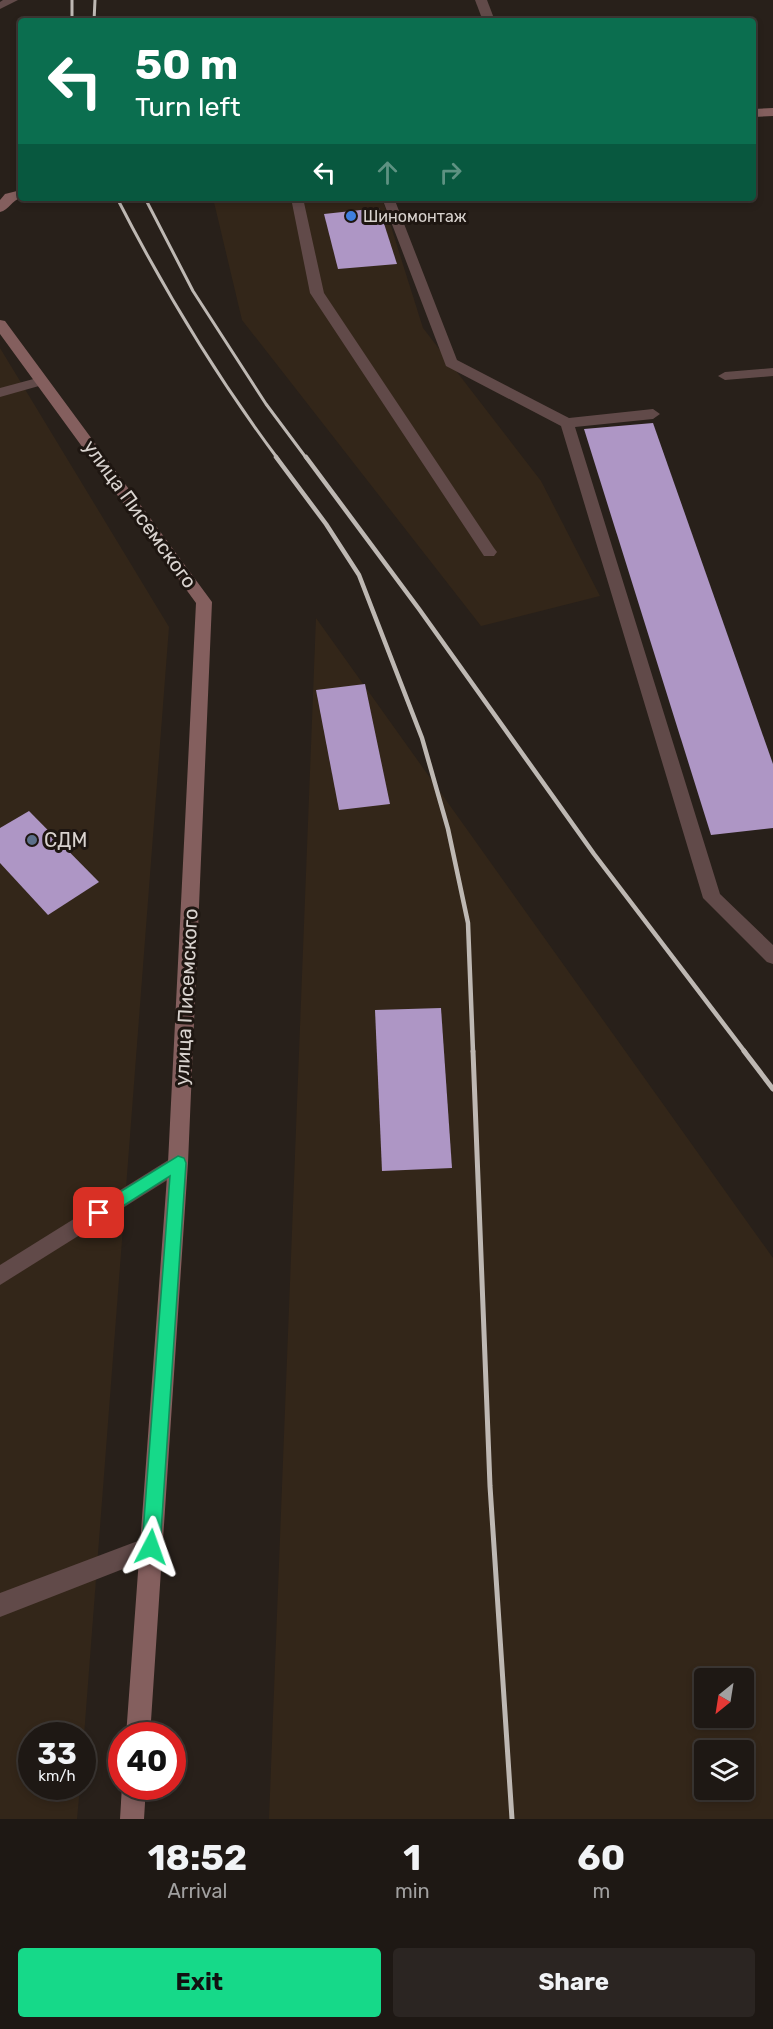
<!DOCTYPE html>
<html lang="en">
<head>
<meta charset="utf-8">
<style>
	:root { --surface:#1e1814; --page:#2b2522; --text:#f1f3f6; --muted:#a1a0a0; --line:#3c3734; --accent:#16d989 }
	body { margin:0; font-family:Rubik,sans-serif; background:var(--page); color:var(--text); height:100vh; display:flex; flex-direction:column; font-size:22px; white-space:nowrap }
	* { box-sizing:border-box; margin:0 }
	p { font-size:20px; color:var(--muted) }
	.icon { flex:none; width:33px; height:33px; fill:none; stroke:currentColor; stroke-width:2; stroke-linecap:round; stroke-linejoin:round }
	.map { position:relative; height:1819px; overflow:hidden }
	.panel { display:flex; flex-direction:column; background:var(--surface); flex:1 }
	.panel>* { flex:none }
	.guide { position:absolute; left:18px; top:18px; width:738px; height:183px; border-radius:6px; box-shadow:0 3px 9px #0003,0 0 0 2px var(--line); background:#0b6e4f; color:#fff; overflow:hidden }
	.needle { width:39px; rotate:210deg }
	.buttons { position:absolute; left:694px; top:1668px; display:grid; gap:12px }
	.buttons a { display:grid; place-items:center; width:60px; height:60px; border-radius:6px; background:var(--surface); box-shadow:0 3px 9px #0003,0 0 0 2px var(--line); font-size:30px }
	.speed { position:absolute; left:18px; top:1722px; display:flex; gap:12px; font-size:30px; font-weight:700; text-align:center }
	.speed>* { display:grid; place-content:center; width:78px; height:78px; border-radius:50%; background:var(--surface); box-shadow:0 3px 9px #0003,0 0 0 2px var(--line); line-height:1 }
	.speed small { font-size:15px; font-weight:400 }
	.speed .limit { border:9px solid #d22; background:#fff; color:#111 }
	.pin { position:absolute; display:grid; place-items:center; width:51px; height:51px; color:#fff; margin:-26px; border-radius:12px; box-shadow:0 3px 9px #0006 }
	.me { position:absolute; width:66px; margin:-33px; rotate:4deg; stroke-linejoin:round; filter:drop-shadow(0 0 4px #0008) }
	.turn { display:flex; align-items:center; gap:21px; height:126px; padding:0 18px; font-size:27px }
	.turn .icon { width:78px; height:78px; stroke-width:2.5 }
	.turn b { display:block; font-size:42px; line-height:51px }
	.lanes { display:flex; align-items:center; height:57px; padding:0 18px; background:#0003; justify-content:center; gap:30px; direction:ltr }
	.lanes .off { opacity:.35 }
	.eta { display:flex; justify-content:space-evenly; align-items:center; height:102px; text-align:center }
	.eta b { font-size:36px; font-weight:700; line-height:42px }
	.button { display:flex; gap:12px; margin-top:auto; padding:12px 18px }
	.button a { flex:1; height:69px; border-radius:6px; background:var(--accent); color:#111; font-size:24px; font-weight:700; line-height:69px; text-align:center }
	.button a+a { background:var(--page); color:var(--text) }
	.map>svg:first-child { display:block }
	.industrial { fill:#332619; fill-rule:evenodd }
	.building { fill:#ae96c5 }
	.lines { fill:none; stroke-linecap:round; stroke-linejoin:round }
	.lane { fill:#614a49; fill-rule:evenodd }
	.secondary { fill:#845f5e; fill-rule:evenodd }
	.rail-far2 { stroke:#beb8b3; stroke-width:3 }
	.rail-far1 { stroke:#beb8b3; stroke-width:4.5 }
	.rail { stroke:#beb8b3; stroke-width:5 }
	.route { fill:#16d989; stroke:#0e8d59; stroke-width:1.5 }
	.shop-dot { fill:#3f7fe0; stroke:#1e1611; stroke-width:2 }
	.service-dot { fill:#5c6f8a; stroke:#1e1611; stroke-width:2 }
	.labels { text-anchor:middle; stroke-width:6; stroke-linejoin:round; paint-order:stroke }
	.far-poi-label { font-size:16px; fill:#d9d3cf; stroke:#1e1611; text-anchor:start }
	.street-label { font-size:20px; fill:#d9d3cf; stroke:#1e1611 }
	.poi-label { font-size:20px; fill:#d9d3cf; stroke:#1e1611; text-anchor:start }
</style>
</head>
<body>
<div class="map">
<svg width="773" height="1819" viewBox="0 0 773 1819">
	<rect width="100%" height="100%" fill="#28201a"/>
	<g class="industrial">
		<polygon points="213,198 382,198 423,328 541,481 600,596 481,626 242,320"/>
		<polygon points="0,348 169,627 83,1749 82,1736 32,1736 32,1786 80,1787 77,1819 0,1819"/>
		<path d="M316 618 773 1258V1819H269ZM705 1678H744V1718H705ZM705 1750H744V1790H705Z"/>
	</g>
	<g class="building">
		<polygon points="379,208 397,264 338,269 324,214"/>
		<polygon points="653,423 773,764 773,828 711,835 584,429"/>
		<polygon points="365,684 390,804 339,810 316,690"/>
		<polygon points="29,811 99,882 48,915 0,863 0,828"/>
		<polygon points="441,1008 452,1168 382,1171 375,1010"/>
	</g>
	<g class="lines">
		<g class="lane">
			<polygon points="3,0 18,0 0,9 0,2"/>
			<polygon points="475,0 487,0 495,21 483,21"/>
			<polygon points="291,198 303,198 324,293 494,548 497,552 494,556 484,556 310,293"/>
			<polygon points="382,198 394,198 457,360 569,418 653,409 660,414 653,419 575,427 720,894 773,945 773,964 767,962 703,898 561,426 446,366"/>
			<polygon points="773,368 773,376 725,380 718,376 725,372"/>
			<polygon points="41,377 48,381 46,384 0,397 0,388"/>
			<polygon points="178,1154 185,1157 188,1163 185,1169 0,1285 0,1265"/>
			<polygon points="151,1536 159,1539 162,1547 159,1555 0,1617 0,1593"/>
		</g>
		<g class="secondary">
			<polygon points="773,108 773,116 753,117 753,109"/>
			<path d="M21 190V198C12 200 9 210 0 212V200L5 194Z"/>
			<polygon points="0,320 5,321 212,602 188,1163 150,1736 126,1736 168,1163 196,603 0,334"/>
			<polygon points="122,1786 146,1786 144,1819 120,1819"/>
		</g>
		<g class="rail-far2">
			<polyline points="72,0 72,21"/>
			<polyline points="94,21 95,0"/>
			<path d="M117 198C164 290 216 376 278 459"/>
			<polyline points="145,198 193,291 266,404 307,459"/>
		</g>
		<g class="rail-far1">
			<polyline points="276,457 326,524 359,575 422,738 448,829 468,923 473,1052"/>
			<polyline points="306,457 419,609 594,854 745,1052"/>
		</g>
		<g class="rail">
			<polyline points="473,1051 490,1486 512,1819"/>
			<polyline points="744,1051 773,1089"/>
		</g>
	</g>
	<polygon class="route" points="178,1156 184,1158 186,1163 160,1547 157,1553 151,1555 145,1553 142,1547 170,1176 104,1218 99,1220 94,1218 91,1213 94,1208"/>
	<circle class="shop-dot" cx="351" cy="216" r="6"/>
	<circle class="service-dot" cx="32" cy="840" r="6"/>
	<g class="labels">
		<g class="far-poi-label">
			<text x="363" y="222">Шиномонтаж</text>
		</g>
		<g class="street-label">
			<text transform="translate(140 514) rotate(54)" y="7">улица Писемского</text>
			<text transform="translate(186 997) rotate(-87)" y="7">улица Писемского</text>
		</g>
		<g class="poi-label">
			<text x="44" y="847">СДМ</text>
		</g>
	</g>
</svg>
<div class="buttons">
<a><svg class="needle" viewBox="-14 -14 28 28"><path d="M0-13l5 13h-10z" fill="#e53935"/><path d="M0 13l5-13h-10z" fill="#a1a0a0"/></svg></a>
<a><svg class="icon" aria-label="layers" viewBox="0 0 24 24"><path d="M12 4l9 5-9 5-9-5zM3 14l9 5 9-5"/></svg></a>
</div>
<div class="speed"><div>33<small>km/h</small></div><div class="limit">40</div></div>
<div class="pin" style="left:99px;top:1213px;background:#d93025"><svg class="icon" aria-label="arrive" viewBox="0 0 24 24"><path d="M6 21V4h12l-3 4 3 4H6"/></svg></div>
<svg class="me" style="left:151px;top:1547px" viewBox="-20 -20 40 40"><path d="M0-17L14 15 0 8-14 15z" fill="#16d989" stroke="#fff" stroke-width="4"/></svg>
<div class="guide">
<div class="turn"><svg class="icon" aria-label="left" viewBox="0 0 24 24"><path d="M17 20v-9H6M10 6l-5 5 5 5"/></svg><div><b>50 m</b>Turn left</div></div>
<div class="lanes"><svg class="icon" aria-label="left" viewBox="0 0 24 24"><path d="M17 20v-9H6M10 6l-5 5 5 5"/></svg><svg class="icon off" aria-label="ahead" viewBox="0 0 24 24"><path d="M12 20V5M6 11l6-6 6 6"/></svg><svg class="icon off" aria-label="right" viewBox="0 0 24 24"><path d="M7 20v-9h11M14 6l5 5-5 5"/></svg></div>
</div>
</div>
<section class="panel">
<div class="eta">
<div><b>18:52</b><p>Arrival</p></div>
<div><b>1</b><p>min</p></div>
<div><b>60</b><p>m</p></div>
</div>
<div class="button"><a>Exit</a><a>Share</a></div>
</section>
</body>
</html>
